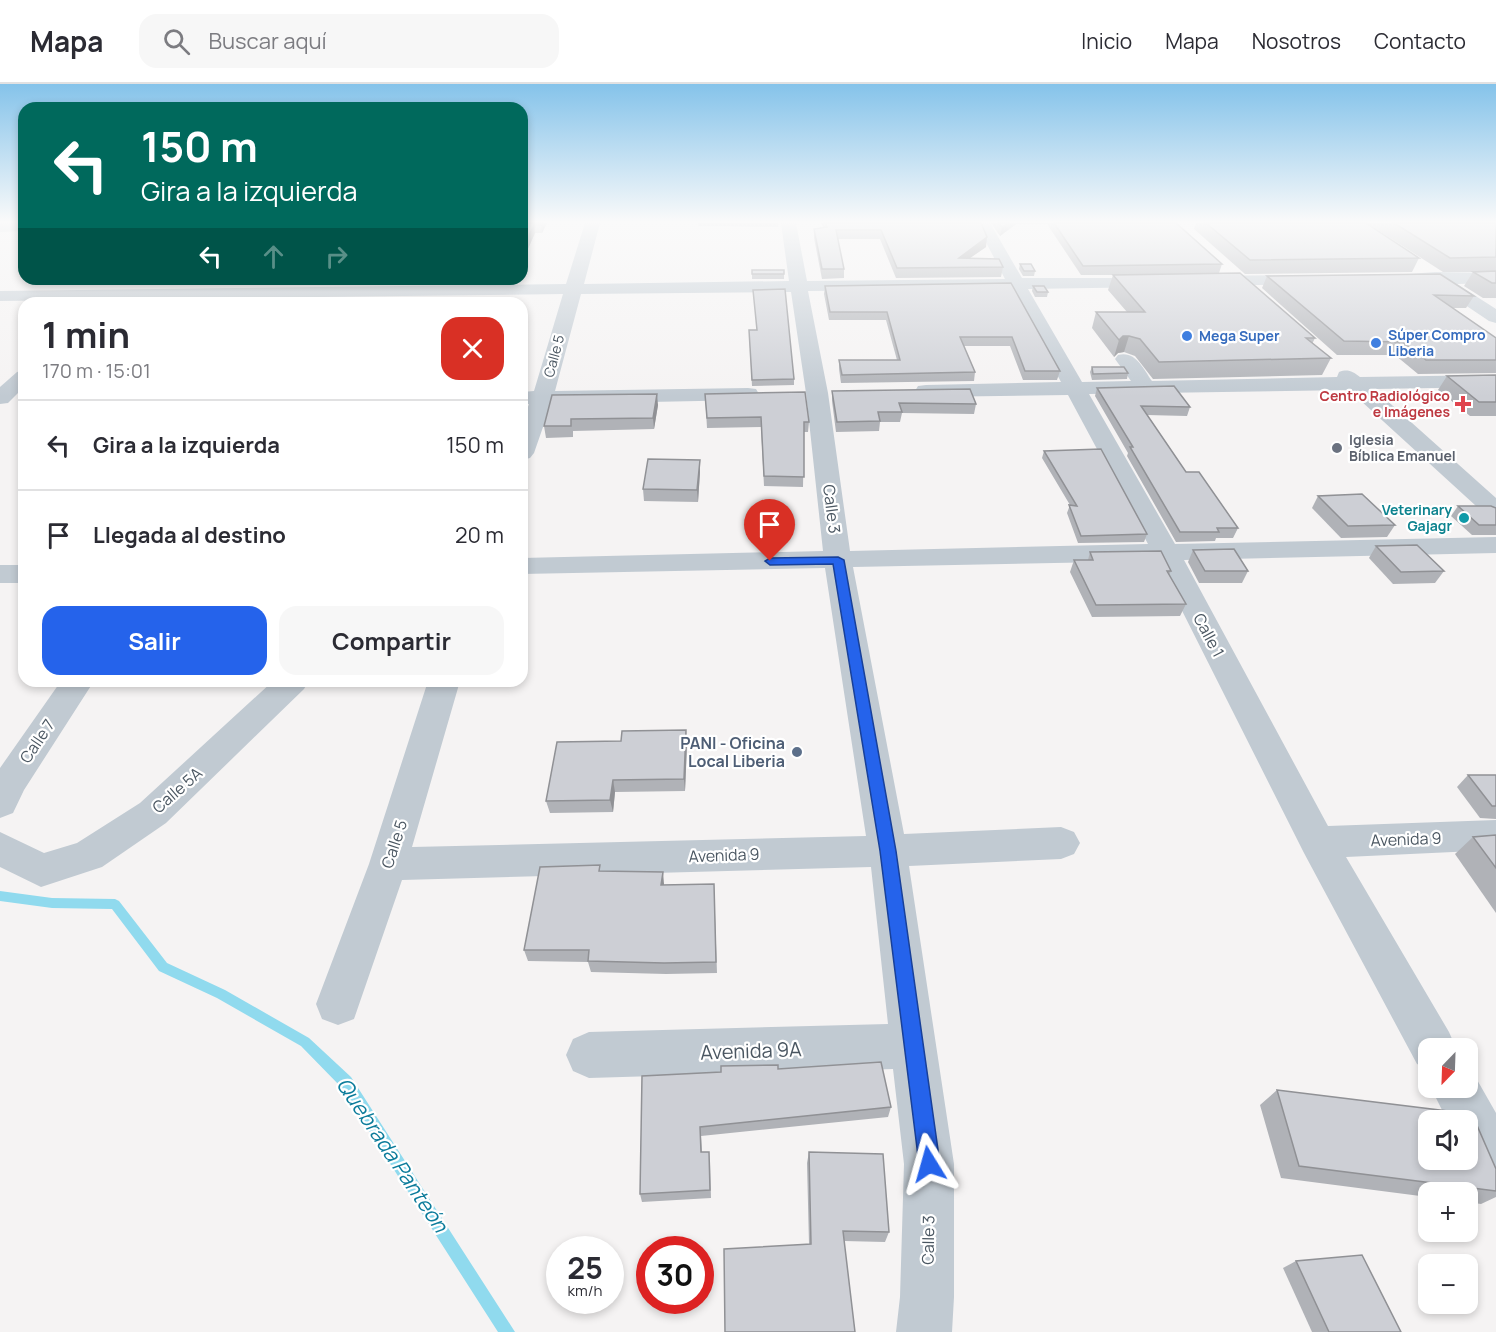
<!DOCTYPE html>
<html lang="es">
<head>
<meta charset="utf-8">
<style>
	:root { --surface:#fff; --page:#f7f7f7; --text:#2b2b33; --muted:#7c7c81; --line:#e1e1e2; --accent:#2563eb }
	body { margin:0; font-family:Manrope,sans-serif; background:var(--page); color:var(--text); height:100vh; display:flex; flex-direction:column; font-size:22px; white-space:nowrap }
	* { box-sizing:border-box; margin:0 }
	p { font-size:20px; color:var(--muted) }
	.icon { flex:none; width:33px; height:33px; fill:none; stroke:currentColor; stroke-width:2; stroke-linecap:round; stroke-linejoin:round }
	.map { position:relative; flex:1; overflow:hidden }
	.details { position:absolute; left:18px; top:213px; width:510px; height:390px; display:flex; flex-direction:column; background:var(--surface); border-radius:18px; box-shadow:0 3px 9px #0003 }
	.details>* { flex:none }
	.banner { position:absolute; left:18px; top:18px; width:510px; height:183px; border-radius:18px; box-shadow:0 3px 9px #0003; background:#00695c; color:#fff; overflow:hidden }
	.needle { width:39px; rotate:203deg }
	.buttons { position:absolute; left:1418px; top:954px; display:grid; gap:12px }
	.buttons a { display:grid; place-items:center; width:60px; height:60px; border-radius:12px; background:var(--surface); box-shadow:0 3px 9px #0003; font-size:30px }
	.speed { position:absolute; left:546px; top:1152px; display:flex; gap:12px; font-size:30px; font-weight:700; text-align:center }
	.speed>* { display:grid; place-content:center; width:78px; height:78px; border-radius:50%; background:var(--surface); box-shadow:0 3px 9px #0003; line-height:1 }
	.speed small { font-size:15px; font-weight:400 }
	.speed .limit { border:9px solid #d22; background:#fff; color:#111 }
	.pin { position:absolute; display:grid; place-items:center; width:51px; height:51px; color:#fff; margin:-62px -26px; border-radius:50% 50% 50% 0; rotate:-45deg; box-shadow:0 0 6px #0007 }
	.pin .icon { rotate:45deg }
	.me { position:absolute; width:66px; margin:-33px; rotate:352deg; stroke-linejoin:round; filter:drop-shadow(0 0 4px #0008) }
	.turn { display:flex; align-items:center; gap:21px; height:126px; padding:0 24px; font-size:27px }
	.turn .icon { width:78px; height:78px; stroke-width:2.5 }
	.turn b { display:block; font-size:42px; line-height:51px }
	.lanes { display:flex; align-items:center; height:57px; padding:0 24px; background:#0003; justify-content:center; gap:30px; direction:ltr }
	.lanes .off { opacity:.35 }
	.round { display:grid; place-items:center; flex:none; width:63px; height:63px; border-radius:18px; background:var(--page) }
	.overview { display:flex; align-items:center; justify-content:space-between; height:102px; padding:0 24px }
	h1 { font-size:36px; font-weight:700; line-height:45px }
	.primary-button { display:flex; gap:12px; margin-top:auto; padding:12px 24px }
	.primary-button a { flex:1; height:69px; border-radius:18px; background:var(--accent); color:#fff; font-size:24px; font-weight:700; line-height:69px; text-align:center }
	.primary-button a+a { background:var(--page); color:var(--text) }
	ul { padding:0; list-style:none }
	li { display:flex; align-items:center; gap:18px; height:90px; padding:0 24px; border-top:2px solid var(--line) }
	li div { flex:1 }
	li b { display:block; font-size:22px }
	li em { font-style:normal }
	header { display:flex; align-items:center; gap:36px; box-sizing:border-box; height:84px; padding:0 30px; background:var(--surface); border-bottom:2px solid var(--line) }
	header strong { font-size:28px }
	nav { display:flex; gap:33px; margin-inline-start:auto; font-size:21px }
	.search { width:420px; height:54px; background:var(--page); display:flex; align-items:center; gap:15px; box-sizing:border-box; padding:0 21px; border-radius:18px; color:var(--muted); font-size:22px }
	.map>svg:first-child { display:block }
	.lines { fill:none; stroke-linecap:round; stroke-linejoin:round }
	.stream { fill:#90daee; fill-rule:evenodd }
	.minor { fill:#c1cad2; fill-rule:evenodd }
	.wall { fill:#b0b2b7 }
	.shaded-wall { fill:#909195 }
	.building { fill:#cdcfd5; stroke:#909195; stroke-width:1.5; fill-rule:evenodd }
	.route { fill:#2563eb; stroke:#184099; stroke-width:1.5 }
	.shop-dot { fill:#3f7fe0; stroke:#fff; stroke-width:2 }
	.health-dot { fill:#e0444e; stroke:#fff; stroke-width:2 }
	.worship-dot { fill:#6b7280; stroke:#fff; stroke-width:2 }
	.culture-dot { fill:#0f9aa8; stroke:#fff; stroke-width:2 }
	.service-dot { fill:#5c6f8a; stroke:#fff; stroke-width:2 }
	.labels { text-anchor:middle; stroke-width:4.5; stroke-linejoin:round; paint-order:stroke }
	.far-shop-label { font-size:14px; font-weight:bold; fill:#366cbe; stroke:#fff; text-anchor:start }
	.far-street-label { font-size:14px; fill:#4a5661; stroke:#fff }
	.far-health-label { font-size:14px; font-weight:bold; fill:#be3a42; stroke:#fff; text-anchor:end }
	.far-worship-label { font-size:14px; font-weight:bold; fill:#5b616d; stroke:#fff; text-anchor:start }
	.far-culture-label { font-size:14px; font-weight:bold; fill:#0d838f; stroke:#fff; text-anchor:end }
	.street-label { font-size:16px; fill:#4a5661; stroke:#fff }
	.service-label { font-size:16px; font-weight:bold; fill:#4e5e75; stroke:#fff; text-anchor:end }
	.near-street-label { font-size:20px; fill:#4a5661; stroke:#fff }
	.near-water-label { font-size:21px; font-style:italic; fill:#0c7c9b; stroke:#fff }
</style>
</head>
<body>
<header>
<strong>Mapa</strong>
<div class="search"><svg class="icon" aria-label="search" viewBox="0 0 24 24"><circle cx="10" cy="10" r="6"/><path d="M15 15l6 6"/></svg>Buscar aquí</div>
<nav><a>Inicio</a><a>Mapa</a><a>Nosotros</a><a>Contacto</a></nav>
</header>
<div class="map">
<svg width="1496" height="1248" viewBox="0 0 1496 1248">
	<rect width="100%" height="100%" fill="#f5f3f3"/>
	<g class="lines">
		<polygon class="stream" points="0,807 52,814 115,815 119,817 167,879 225,906 309,954 351,993 515,1248 498,1248 341,1003 301,962 217,914 159,887 112,825 52,824 0,817"/>
		<g class="minor">
			<polygon points="0,139 24,139 24,147 0,148"/>
			<path d="M585 139H600L584 200 789 197 781 139H796L807 197 1005 195 976 139H990L1022 194H1161L1164 198 1161 202 1155 203 1028 205 1082 298 1131 297 1115 275 1118 271C1135 266 1143 284 1152 297L1337 293 1339 288C1348 285 1352 287 1360 293L1496 291V303L1374 305 1496 414V435L1487 432 1349 306 1089 310 1175 460 1496 453V469L1184 476 1328 742 1496 736V766L1346 773 1449 948 1456 964H1428V985L1417 980 1304 769 1157 477 853 483 904 750 1061 743 1074 748 1080 759 1074 770 1061 775 909 782 954 1080V1213L952 1248H896L900 1213 904 1080 893 985 589 994 573 987 566 971 573 955 589 948 888 940 871 783 402 796 354 935 338 941 322 935 316 920 369 780 428 597H460L412 763 866 752 825 484 522 490V474L823 467 806 309 791 208 581 210 555 307 748 304 756 305 759 310 756 315 748 316 551 320 534 369 530 374 522 376V339L529 320H522V308L534 307 563 210 0 217V207L566 200ZM1011 205 1061 298 926 301 918 302 915 307 918 312 926 313 1068 311 1148 460 850 467 828 309 808 207Z"/>
			<polygon points="1435,188 1496,189 1496,199 1457,200 1496,225 1496,239 1489,237 1434,200 1396,199 1393,195 1396,191"/>
			<polygon points="1311,191 1317,192 1320,196 1317,200 1204,202 1198,201 1195,197 1198,193 1204,192"/>
			<polygon points="24,286 24,303 8,319 0,320 0,303 17,288"/>
			<rect x="0" y="481" width="24" height="18"/>
			<polygon points="61,597 94,597 24,706 13,729 0,734 0,684"/>
			<polygon points="273,597 309,597 304,605 166,739 102,783 41,803 0,783 0,748 44,769 77,759 140,719"/>
			<polygon points="1467,985 1472,987 1496,1029 1496,1101 1478,1094 1467,1073 1467,1036 1447,1036 1431,1004 1467,1004"/>
		</g>
	</g>
	<g class="wall">
		<polygon points="522,139 547,139 542,149 535,149 522,178"/>
		<polygon points="698,139 778,139 778,143 698,142"/>
		<polygon points="821,139 981,139 986,163 970,174 1003,183 1001,193 896,194 880,155 838,155 844,185 844,194 822,195 814,154 814,145 823,143"/>
		<polygon points="991,139 1176,139 1222,180 1219,189 1315,254 1312,260 1331,274 1322,291 1153,295 1135,272 1124,268 1118,269 1114,273 1092,244 1096,228 1127,228 1108,206 1113,191 1081,191 1047,140 1016,140 1000,152"/>
		<polygon points="1196,139 1366,139 1419,174 1412,188 1245,190 1194,145"/>
		<polygon points="1367,139 1496,139 1496,214 1483,214 1464,202 1473,188 1475,188 1443,188"/>
		<polygon points="1020,180 1035,187 1034,192 1023,192 1019,185"/>
		<rect x="752" y="186" width="32" height="9"/>
		<polygon points="1267,192 1474,212 1466,224 1453,224 1496,254 1496,289 1418,290 1395,271 1337,271 1262,204"/>
		<polygon points="485,195 514,195 513,198 486,199"/>
		<polygon points="1011,199 1060,287 1057,296 1023,296 1010,262 964,262 975,288 974,297 841,299 839,285 839,276 897,276 886,236 829,236 824,210 825,202"/>
		<polygon points="1033,202 1048,208 1047,213 1035,213 1032,207"/>
		<polygon points="753,206 794,295 794,301 752,302 749,246 757,246"/>
		<polygon points="1092,283 1128,289 1127,295 1092,296 1090,288"/>
		<polygon points="1496,291 1496,332 1470,332 1438,306 1447,292"/>
		<polygon points="1097,304 1190,323 1187,332 1147,331 1186,388 1238,444 1233,454 1216,454 1215,457 1176,458 1127,372 1128,369 1095,312"/>
		<polygon points="832,307 976,320 974,330 902,329 900,338 880,338 879,347 836,348 832,317"/>
		<polygon points="705,310 809,338 808,348 804,348 803,403 764,402 761,343 707,344"/>
		<polygon points="552,311 658,321 654,345 573,347 573,353 546,354 544,342"/>
		<polygon points="1044,367 1147,450 1144,458 1078,459 1067,429 1070,421 1042,374"/>
		<polygon points="700,376 700,387 698,418 644,417 643,405"/>
		<polygon points="1318,412 1395,441 1387,453 1341,454 1312,424"/>
		<polygon points="1458,422 1496,424 1496,451 1472,451 1451,432"/>
		<polygon points="1376,462 1444,487 1435,499 1393,500 1369,474"/>
		<polygon points="1193,466 1248,487 1242,499 1199,499 1188,478"/>
		<polygon points="1090,468 1171,487 1169,491 1186,520 1180,532 1092,533 1070,488 1074,476 1088,476"/>
		<polygon points="687,659 685,707 615,708 613,728 550,729 546,717"/>
		<polygon points="1468,691 1496,691 1496,735 1480,734 1457,703"/>
		<polygon points="1496,751 1496,829 1455,770 1473,753"/>
		<polygon points="601,787 664,801 714,800 717,889 666,890 591,888 588,878 528,877 524,866"/>
		<polygon points="778,985 891,1023 888,1033 701,1052 702,1068 710,1077 711,1114 642,1118 640,1110 642,992"/>
		<polygon points="1277,1006 1496,1085 1496,1113 1481,1120 1467,1118 1467,1108 1428,1108 1428,1113 1281,1094 1260,1021"/>
		<polygon points="809,1068 889,1148 885,1158 844,1157 855,1248 809,1160 807,1079"/>
		<polygon points="1296,1177 1401,1248 1312,1248 1283,1184"/>
	</g>
	<g class="shaded-wall">
		<polygon points="542,139 547,139 542,149 541,141"/>
		<polygon points="1008,139 1016,139 1016,140 1000,152 1002,143"/>
		<polygon points="534,141 535,149 522,178 522,166"/>
		<polygon points="987,153 986,163 957,183 959,174"/>
		<polygon points="1123,252 1129,252 1124,268 1118,269 1114,273 1119,256"/>
		<polygon points="657,310 658,321 654,345 653,334"/>
		<polygon points="700,376 700,387 698,418 697,406"/>
		<polygon points="686,646 687,659 685,707 684,695"/>
		<polygon points="613,696 615,708 613,728 610,716"/>
		<polygon points="663,788 664,800 663,813 661,801"/>
	</g>
	<g class="building">
		<polygon points="522,139 542,139 541,141 534,141 522,166"/>
		<polygon points="825,139 981,139 987,153 959,174 999,175 1003,183 897,184 881,146 836,146 844,185 822,185 814,145 827,143"/>
		<polygon points="999,139 1008,139 1002,143"/>
		<polygon points="1054,139 1176,139 1222,180 1083,182"/>
		<polygon points="1206,139 1366,139 1419,174 1250,176"/>
		<polygon points="1394,139 1496,139 1496,173 1450,174"/>
		<polygon points="1020,180 1031,180 1035,187 1024,187"/>
		<rect x="752" y="186" width="32" height="4"/>
		<polygon points="1496,187 1496,199 1492,199 1473,188"/>
		<polygon points="1240,189 1315,254 1306,254 1331,274 1159,278 1140,255 1129,252 1123,252 1119,256 1096,228 1145,228 1113,191"/>
		<polygon points="1440,190 1474,212 1434,211 1496,254 1496,276 1426,276 1403,258 1344,257 1267,192"/>
		<polygon points="1011,199 1060,287 1025,287 1012,253 960,253 975,288 842,291 839,276 900,276 887,228 830,228 825,202"/>
		<polygon points="1033,202 1044,202 1048,208 1037,208"/>
		<polygon points="785,205 794,295 752,296 749,246 757,246 753,206"/>
		<polygon points="1092,283 1124,283 1128,289 1093,290"/>
		<polygon points="1496,291 1496,318 1479,318 1447,292"/>
		<polygon points="1174,302 1190,323 1141,322 1186,388 1199,388 1238,444 1217,444 1219,448 1180,448 1130,363 1133,363 1097,304"/>
		<polygon points="970,305 976,320 899,319 902,328 878,328 880,337 837,338 832,307"/>
		<polygon points="805,308 809,338 804,338 804,393 764,392 761,333 707,334 705,310"/>
		<polygon points="657,310 653,334 571,335 571,342 544,342 552,311"/>
		<polygon points="1101,365 1147,450 1081,452 1069,421 1077,422 1044,367"/>
		<polygon points="648,375 700,376 697,406 643,405"/>
		<polygon points="1362,410 1395,441 1348,442 1318,412"/>
		<polygon points="1458,422 1491,422 1496,424 1496,441 1479,441"/>
		<polygon points="1417,461 1444,487 1401,488 1376,462"/>
		<polygon points="1234,465 1248,487 1205,487 1193,466"/>
		<polygon points="1161,467 1171,487 1167,487 1186,520 1096,521 1074,476 1093,476 1090,468"/>
		<polygon points="686,646 684,695 613,696 610,716 546,717 557,658 621,657 622,647"/>
		<polygon points="1468,691 1496,691 1496,722 1492,722"/>
		<polygon points="1496,751 1496,784 1473,753"/>
		<polygon points="600,781 599,787 663,788 661,801 714,800 716,878 664,879 588,877 589,866 524,866 540,783"/>
		<polygon points="881,978 891,1023 700,1043 701,1068 709,1068 710,1106 640,1110 642,992 721,988 721,982 778,981 778,985"/>
		<path d="M1277 1006 1472 1030 1496 1085V1107L1299 1082ZM1428 1036H1467V1076H1428Z"/>
		<polygon points="809,1068 883,1070 889,1148 843,1147 855,1248 725,1248 724,1165 811,1160"/>
		<polygon points="1362,1171 1401,1248 1329,1248 1296,1177"/>
	</g>
	<linearGradient id="sky" x2="0" y2="1"><stop stop-color="#85c3ea"/><stop offset="0.44" stop-color="#fafafa"/><stop offset="1" stop-color="#fafafa" stop-opacity="0"/></linearGradient>
	<rect width="1496" height="313" fill="url(#sky)"/>
	<polygon class="route" points="838,473 844,476 896,767 940,1080 937,1087 929,1090 922,1087 919,1080 880,767 833,480 770,481 765,477 770,474"/>
	<g class="shop-dot">
		<circle cx="1187" cy="252" r="6"/>
		<circle cx="1376" cy="259" r="6"/>
	</g>
	<path class="health-dot" d="M1460 311h6v6h6v6h-6v6h-6v-6h-6v-6h6z"/>
	<circle class="worship-dot" cx="1337" cy="364" r="6"/>
	<circle class="culture-dot" cx="1464" cy="434" r="6"/>
	<circle class="service-dot" cx="797" cy="668" r="6"/>
	<g class="labels">
		<g class="far-shop-label">
			<text x="1388" y="256">Súper Compro<tspan x="1388" dy="16">Liberia</tspan></text>
			<text x="1199" y="257">Mega Super</text>
		</g>
		<g class="far-street-label">
			<text transform="translate(554 272) rotate(-75)" y="5">Calle 5</text>
		</g>
		<g class="far-health-label">
			<text x="1450" y="317">Centro Radiológico<tspan x="1450" dy="16">e Imágenes</tspan></text>
		</g>
		<g class="far-worship-label">
			<text x="1349" y="361">Iglesia<tspan x="1349" dy="16">Bíblica Emanuel</tspan></text>
		</g>
		<g class="far-culture-label">
			<text x="1452" y="431">Veterinary<tspan x="1452" dy="16">Gajagr</tspan></text>
		</g>
		<g class="street-label">
			<text transform="translate(832 425) rotate(83)" y="6">Calle 3</text>
			<text transform="translate(1209 551) rotate(62)" y="6">Calle 1</text>
			<text transform="translate(37 657) rotate(-56)" y="6">Calle 7</text>
			<text transform="translate(177 706) rotate(-41)" y="6">Calle 5A</text>
			<text transform="translate(1406 755) rotate(-2)" y="6">Avenida 9</text>
			<text transform="translate(394 760) rotate(-72)" y="6">Calle 5</text>
			<text transform="translate(724 771) rotate(-2)" y="6">Avenida 9</text>
			<text transform="translate(928 1156) rotate(-89)" y="6">Calle 3</text>
		</g>
		<g class="service-label">
			<text x="785" y="665">PANI - Oficina<tspan x="785" dy="18">Local Liberia</tspan></text>
		</g>
		<g class="near-street-label">
			<text transform="translate(751 967) rotate(-2)" y="7">Avenida 9A</text>
		</g>
		<g class="near-water-label">
			<text transform="translate(392 1071) rotate(56)" y="7">Quebrada Panteón</text>
		</g>
	</g>
</svg>
<div class="buttons">
<a><svg class="needle" viewBox="-14 -14 28 28"><path d="M0-13l5 13h-10z" fill="#e53935"/><path d="M0 13l5-13h-10z" fill="#7c7c81"/></svg></a>
<a><svg class="icon" aria-label="sound" viewBox="0 0 24 24"><path d="M4 9h4l5-4v14l-5-4H4zM17 9q2 3 0 6"/></svg></a>
<a>+</a>
<a>−</a>
</div>
<div class="speed"><div>25<small>km/h</small></div><div class="limit">30</div></div>
<div class="pin" style="left:770px;top:477px;background:#d93025"><svg class="icon" aria-label="arrive" viewBox="0 0 24 24"><path d="M6 21V4h12l-3 4 3 4H6"/></svg></div>
<svg class="me" style="left:929px;top:1080px" viewBox="-20 -20 40 40"><path d="M0-17L14 15 0 8-14 15z" fill="#2563eb" stroke="#fff" stroke-width="4"/></svg>
<div class="banner">
<div class="turn"><svg class="icon" aria-label="left" viewBox="0 0 24 24"><path d="M17 20v-9H6M10 6l-5 5 5 5"/></svg><div><b>150 m</b>Gira a la izquierda</div></div>
<div class="lanes"><svg class="icon" aria-label="left" viewBox="0 0 24 24"><path d="M17 20v-9H6M10 6l-5 5 5 5"/></svg><svg class="icon off" aria-label="ahead" viewBox="0 0 24 24"><path d="M12 20V5M6 11l6-6 6 6"/></svg><svg class="icon off" aria-label="right" viewBox="0 0 24 24"><path d="M7 20v-9h11M14 6l5 5-5 5"/></svg></div>
</div>
<section class="details">
<div class="overview"><div><h1>1 min</h1><p>170 m · 15:01</p></div><a class="round" style="background:#d93025;color:#fff"><svg class="icon" aria-label="close" viewBox="0 0 24 24"><path d="M6 6l12 12M18 6L6 18"/></svg></a></div>
<ul>
<li><svg class="icon" aria-label="left" viewBox="0 0 24 24"><path d="M17 20v-9H6M10 6l-5 5 5 5"/></svg><div><b>Gira a la izquierda</b></div><em>150 m</em></li>
<li><svg class="icon" aria-label="arrive" viewBox="0 0 24 24"><path d="M6 21V4h12l-3 4 3 4H6"/></svg><div><b>Llegada al destino</b></div><em>20 m</em></li>
</ul>
<div class="primary-button"><a>Salir</a><a>Compartir</a></div>
</section>
</div>
</body>
</html>
